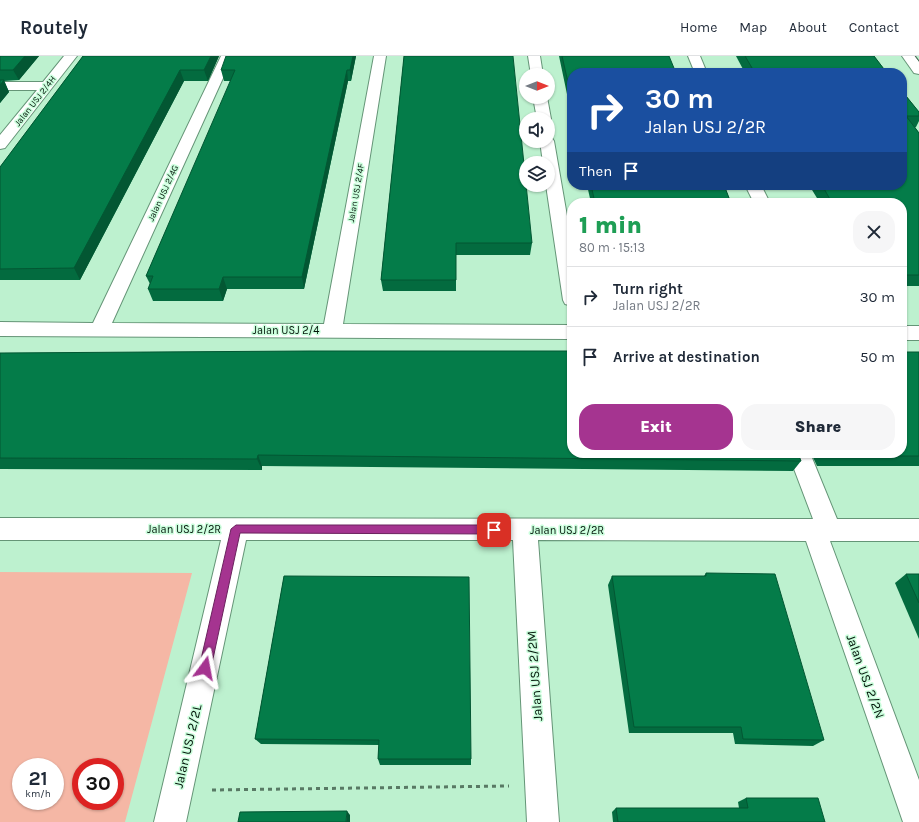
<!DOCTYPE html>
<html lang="en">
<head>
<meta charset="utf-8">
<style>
	:root { --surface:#fff; --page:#f6f6f7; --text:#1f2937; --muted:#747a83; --line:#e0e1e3; --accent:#a53490 }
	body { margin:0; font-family:Karla,sans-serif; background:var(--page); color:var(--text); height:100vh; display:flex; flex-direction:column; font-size:15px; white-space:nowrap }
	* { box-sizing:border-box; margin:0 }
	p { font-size:13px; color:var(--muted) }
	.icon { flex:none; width:22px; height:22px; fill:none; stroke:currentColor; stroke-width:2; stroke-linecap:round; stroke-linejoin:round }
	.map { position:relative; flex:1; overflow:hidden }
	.panel { position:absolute; left:567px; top:142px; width:340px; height:260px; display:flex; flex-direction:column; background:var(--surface); border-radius:16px; box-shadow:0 1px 3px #0004 }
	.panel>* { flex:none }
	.guide { position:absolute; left:567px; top:12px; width:340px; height:122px; border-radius:16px; box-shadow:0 1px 3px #0004; background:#1a4fa0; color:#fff; overflow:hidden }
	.needle { width:26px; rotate:90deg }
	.tools { position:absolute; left:519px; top:12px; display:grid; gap:8px }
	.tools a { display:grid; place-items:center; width:36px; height:36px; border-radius:50%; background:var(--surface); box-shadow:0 1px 3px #0004; font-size:20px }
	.speed { position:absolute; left:12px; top:702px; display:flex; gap:8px; font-size:20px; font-weight:700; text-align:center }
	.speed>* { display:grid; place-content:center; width:52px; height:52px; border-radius:50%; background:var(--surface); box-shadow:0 1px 3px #0004; line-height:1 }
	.speed small { font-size:10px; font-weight:400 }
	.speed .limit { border:6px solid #d22; background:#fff; color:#111 }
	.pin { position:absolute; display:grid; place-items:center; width:34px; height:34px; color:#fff; margin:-17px; border-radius:8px; box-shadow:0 2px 6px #0006 }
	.me { position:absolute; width:44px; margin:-22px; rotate:13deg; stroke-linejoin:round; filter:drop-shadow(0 0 3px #0008) }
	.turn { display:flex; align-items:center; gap:14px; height:84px; padding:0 12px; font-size:18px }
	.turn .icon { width:52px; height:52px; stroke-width:2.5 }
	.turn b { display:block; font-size:28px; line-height:34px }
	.then { display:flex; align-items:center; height:38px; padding:0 12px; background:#0003; gap:8px; font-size:15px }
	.round { display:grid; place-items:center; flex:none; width:42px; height:42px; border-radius:16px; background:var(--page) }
	.summary { display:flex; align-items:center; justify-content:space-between; height:68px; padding:0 12px }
	h1 { font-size:24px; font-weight:800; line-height:30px; color:#1e9e55 }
	.action { display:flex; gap:8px; margin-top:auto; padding:8px 12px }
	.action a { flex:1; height:46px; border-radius:16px; background:var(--accent); color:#fff; font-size:16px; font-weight:800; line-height:46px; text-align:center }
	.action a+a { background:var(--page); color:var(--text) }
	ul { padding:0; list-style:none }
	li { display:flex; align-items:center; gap:12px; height:60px; padding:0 12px; border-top:1px solid var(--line) }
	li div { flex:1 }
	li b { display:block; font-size:15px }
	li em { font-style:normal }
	header { display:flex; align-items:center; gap:24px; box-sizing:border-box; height:56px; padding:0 20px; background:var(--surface); border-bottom:1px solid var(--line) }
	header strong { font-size:19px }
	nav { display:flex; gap:22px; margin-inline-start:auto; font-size:14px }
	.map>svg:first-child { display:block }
	.green { fill:#f5b7a5; fill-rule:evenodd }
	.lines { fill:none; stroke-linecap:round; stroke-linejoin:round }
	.minor-casing { stroke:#659577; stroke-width:2 }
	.path { stroke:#587964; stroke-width:3; stroke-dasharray:4 4; stroke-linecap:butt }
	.minor { fill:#fff; fill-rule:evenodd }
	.tram { stroke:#4b6a57; stroke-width:1 }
	.wall { fill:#036b3f }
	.shaded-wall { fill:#035733 }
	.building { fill:#047c49; stroke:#035733 }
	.route { fill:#a53490; stroke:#6b225e }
	.labels { text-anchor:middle; stroke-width:3; stroke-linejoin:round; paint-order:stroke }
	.far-street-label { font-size:9px; fill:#03150a; stroke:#cafedc }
	.street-label { font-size:11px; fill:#03150a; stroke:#cafedc }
	.near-street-label { font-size:13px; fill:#03150a; stroke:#cafedc }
</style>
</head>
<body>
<header>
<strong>Routely</strong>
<nav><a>Home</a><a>Map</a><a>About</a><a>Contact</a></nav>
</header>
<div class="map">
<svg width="919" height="766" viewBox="0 0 919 766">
	<rect width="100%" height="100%" fill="#bdf1cf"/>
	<path class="green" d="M0 516 192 517 125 766H0ZM21 711H55V745H21ZM81 711H115V745H81Z"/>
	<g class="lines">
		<defs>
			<g id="minor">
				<polygon points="64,0 77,0 5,92 0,93 0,79 37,34 0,34 0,26 43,26"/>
				<polygon points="221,0 233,0 112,267 324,268 374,0 386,0 343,268 572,269 572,283 0,280 0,266 93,267"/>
				<polygon points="528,0 540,0 543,19 531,19"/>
				<polygon points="688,0 700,0 707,17 695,17"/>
				<polygon points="902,0 915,0 919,6 919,18 914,17"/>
				<polygon points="533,41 547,41 551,63 549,66 548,63 537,63"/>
				<polygon points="548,81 552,82 554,85 572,189 572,250 565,248 563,244 546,129 548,129 548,107 543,107 540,85 548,85"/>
				<polygon points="745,129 761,129 770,147 754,147"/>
				<rect x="902" y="270" width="17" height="14"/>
				<polygon points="788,397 810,397 837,463 919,463 919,485 830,485 919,724 919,766 903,766 806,485 538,484 559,766 527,766 513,484 246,484 186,766 154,766 221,484 0,484 0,462 813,463"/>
			</g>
		</defs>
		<use href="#minor" class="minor-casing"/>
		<polyline class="path" points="212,734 509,730"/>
		<use href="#minor" class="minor"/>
		<polyline class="tram" points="915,0 919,5"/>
	</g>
	<g class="wall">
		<polygon points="0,0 39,0 19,24 4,25 9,36 0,47"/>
		<polygon points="83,0 219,0 208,25 184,25 80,224 0,224 0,111"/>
		<polygon points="356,0 351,25 348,25 304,233 227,233 223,245 153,245 148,233 150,228 146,220 231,25 224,25 221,14"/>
		<polygon points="404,0 532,187 530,199 456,199 456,235 383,235 381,224"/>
		<polygon points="559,0 669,0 572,17 572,62"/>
		<polygon points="736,0 874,0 887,17 745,17"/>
		<polygon points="902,35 919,56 919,65 916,71 915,71 919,77 919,230 902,230 902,147 820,147 809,129 902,129"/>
		<polygon points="587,129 724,129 731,147 591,147"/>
		<polygon points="919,296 919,410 817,410 811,397 902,397"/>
		<polygon points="0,297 801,405 793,415 262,410 262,414 0,413"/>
		<polygon points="706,517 824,684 813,690 735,688 733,677 629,677 608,529 612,520 704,520"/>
		<polygon points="906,518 919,518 919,583 895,527"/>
		<polygon points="284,520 471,703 471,709 380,709 378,703 379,689 261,688 255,683"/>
		<polygon points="746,742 825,766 613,766 612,756 616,752 739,752 738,746"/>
	</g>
	<g class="shaded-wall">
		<polygon points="25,0 39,0 19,24 13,14"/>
		<polygon points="211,0 219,0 208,25 204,14"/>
		<polygon points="353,0 356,0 351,25 350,14"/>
		<polygon points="180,14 184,25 80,224 74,212"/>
		<polygon points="347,14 348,25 304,233 302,221"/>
		<polygon points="4,24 9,36 0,47 0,29"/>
		<polygon points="223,221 227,233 223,245 219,233"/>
		<polygon points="258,399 262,410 262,414 257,403"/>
		<polygon points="347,755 350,759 350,766 346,766"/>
	</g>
	<g class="building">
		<polygon points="0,0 25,0 13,14 0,14"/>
		<polygon points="83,0 211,0 204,14 180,14 74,212 0,213 0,111"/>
		<polygon points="226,0 353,0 350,14 347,14 302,221 223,221 219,233 148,233 153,220 146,220 235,14 221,14"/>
		<polygon points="404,0 513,0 532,187 456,187 456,224 381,224"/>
		<polygon points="562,0 669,0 676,17 572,17 572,44"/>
		<polygon points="745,0 874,0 887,17 755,17"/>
		<polygon points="0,24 4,24 0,29"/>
		<polygon points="902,35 919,56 919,60 906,60 919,77 919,219 902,219 902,147 832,147 822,129 902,129"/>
		<polygon points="591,129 724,129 731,147 595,147"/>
		<polygon points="310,295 572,295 572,397 798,397 801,405 258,399 257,403 0,402 0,297"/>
		<polygon points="902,296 919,296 919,400 825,400 824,397 902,397"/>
		<polygon points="706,517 775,518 824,684 743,683 741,671 634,671 612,520 706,520"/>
		<polygon points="906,518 919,518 919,547"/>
		<polygon points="284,520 469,521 471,703 378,703 379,684 255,683"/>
		<polygon points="746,742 818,742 825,766 618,766 616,752 748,752"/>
		<polygon points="347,755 346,766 238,766 240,756"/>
	</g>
	<polygon class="route" points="236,469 494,469 499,474 494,478 240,477 211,612 209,616 205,617 201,616 199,612 231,473"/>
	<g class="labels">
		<g class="far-street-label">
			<text transform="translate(35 45) rotate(-52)" y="3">Jalan USJ 2/4H</text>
			<text transform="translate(163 137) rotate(-65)" y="3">Jalan USJ 2/4G</text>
			<text transform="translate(356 137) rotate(-80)" y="3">Jalan USJ 2/4F</text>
		</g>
		<g class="street-label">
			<text x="286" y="278">Jalan USJ 2/4</text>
			<text x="184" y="477">Jalan USJ 2/2R</text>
			<text x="567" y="478">Jalan USJ 2/2R</text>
		</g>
		<g class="near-street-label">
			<text transform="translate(534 620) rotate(-94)" y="5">Jalan USJ 2/2M</text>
			<text transform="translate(866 620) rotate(70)" y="5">Jalan USJ 2/2N</text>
			<text transform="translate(187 690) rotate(-77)" y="5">Jalan USJ 2/2L</text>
		</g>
	</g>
</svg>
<div class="tools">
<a><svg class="needle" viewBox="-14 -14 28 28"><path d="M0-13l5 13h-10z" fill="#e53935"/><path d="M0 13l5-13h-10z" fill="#747a83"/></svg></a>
<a><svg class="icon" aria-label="sound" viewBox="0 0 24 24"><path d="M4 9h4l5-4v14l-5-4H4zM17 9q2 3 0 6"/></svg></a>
<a><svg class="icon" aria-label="layers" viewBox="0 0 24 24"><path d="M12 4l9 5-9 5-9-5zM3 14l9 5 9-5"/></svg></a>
</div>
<div class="speed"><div>21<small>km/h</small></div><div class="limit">30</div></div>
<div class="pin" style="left:494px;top:474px;background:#d93025"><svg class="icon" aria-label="arrive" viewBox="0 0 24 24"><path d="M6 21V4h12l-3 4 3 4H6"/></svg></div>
<svg class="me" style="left:205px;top:612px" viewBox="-20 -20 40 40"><path d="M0-17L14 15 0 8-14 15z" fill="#a53490" stroke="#fff" stroke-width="4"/></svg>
<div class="guide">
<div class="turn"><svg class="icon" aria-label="right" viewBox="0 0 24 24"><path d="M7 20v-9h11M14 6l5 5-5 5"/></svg><div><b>30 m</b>Jalan USJ 2/2R</div></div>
<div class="then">Then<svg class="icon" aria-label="arrive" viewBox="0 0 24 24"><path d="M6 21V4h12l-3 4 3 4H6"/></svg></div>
</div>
<section class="panel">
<div class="summary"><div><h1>1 min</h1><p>80 m · 15:13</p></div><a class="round"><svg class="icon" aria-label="close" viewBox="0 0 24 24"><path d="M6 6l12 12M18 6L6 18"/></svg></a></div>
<ul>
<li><svg class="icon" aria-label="right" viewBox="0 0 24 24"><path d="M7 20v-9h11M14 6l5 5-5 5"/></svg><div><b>Turn right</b><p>Jalan USJ 2/2R</p></div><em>30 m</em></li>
<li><svg class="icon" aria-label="arrive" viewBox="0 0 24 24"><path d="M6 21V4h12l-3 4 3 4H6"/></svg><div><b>Arrive at destination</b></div><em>50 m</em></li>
</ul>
<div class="action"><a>Exit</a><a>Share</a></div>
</section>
</div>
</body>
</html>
